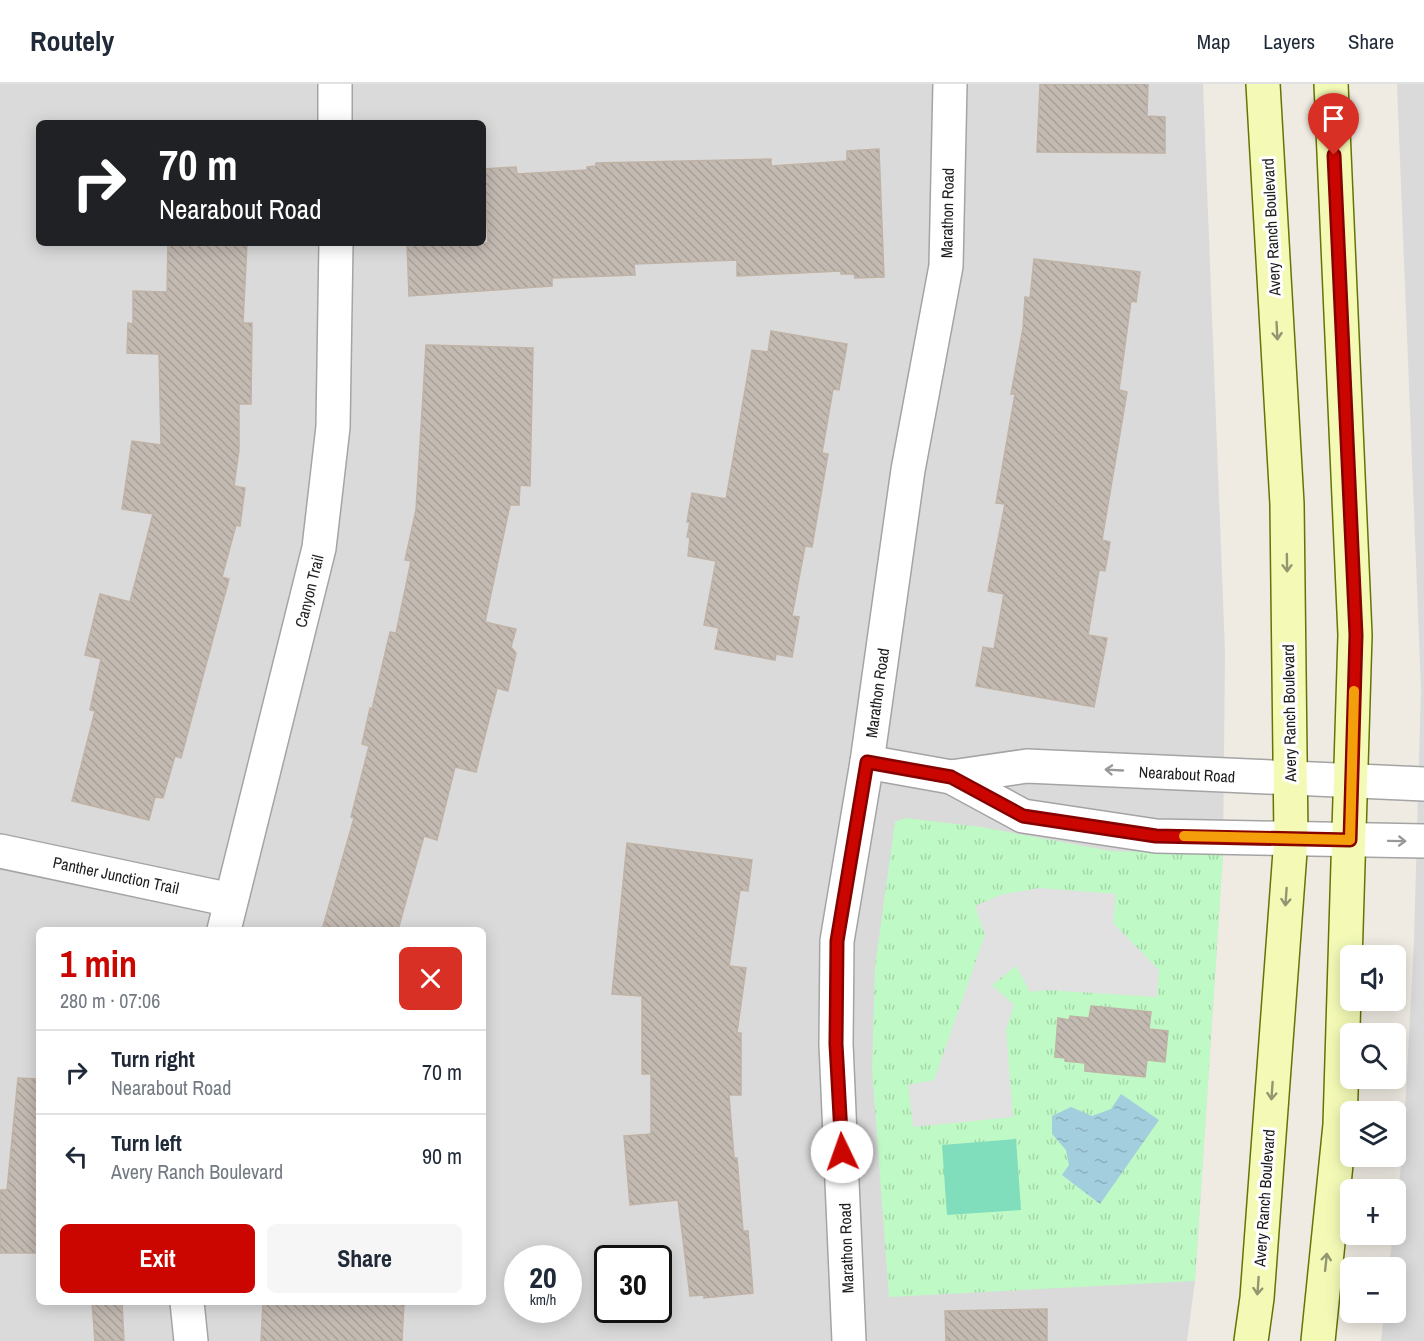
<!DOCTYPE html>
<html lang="en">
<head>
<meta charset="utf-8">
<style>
	:root { --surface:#fff; --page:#f6f6f7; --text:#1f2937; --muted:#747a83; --line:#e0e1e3; --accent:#cb0500 }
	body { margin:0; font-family:"Archivo Narrow",sans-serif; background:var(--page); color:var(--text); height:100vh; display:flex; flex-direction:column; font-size:22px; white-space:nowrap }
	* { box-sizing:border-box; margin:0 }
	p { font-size:20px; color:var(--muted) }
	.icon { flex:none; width:33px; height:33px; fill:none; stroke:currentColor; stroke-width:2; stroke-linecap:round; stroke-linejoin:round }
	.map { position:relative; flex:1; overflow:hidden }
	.sheet { position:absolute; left:36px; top:843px; width:450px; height:378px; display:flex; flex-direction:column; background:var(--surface); border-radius:9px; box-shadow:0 3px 15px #0003 }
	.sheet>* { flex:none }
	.hud { position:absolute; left:36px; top:36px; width:450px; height:126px; border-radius:9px; box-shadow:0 3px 15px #0003; background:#202124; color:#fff; overflow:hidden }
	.fabs { position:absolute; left:1340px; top:861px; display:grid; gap:12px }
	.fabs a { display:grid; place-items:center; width:66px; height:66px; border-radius:9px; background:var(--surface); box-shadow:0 3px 15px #0003; font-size:30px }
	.speed { position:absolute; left:504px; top:1161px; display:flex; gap:12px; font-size:30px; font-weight:700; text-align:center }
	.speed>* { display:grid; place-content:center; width:78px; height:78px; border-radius:50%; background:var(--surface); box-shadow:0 3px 15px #0003; line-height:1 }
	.speed small { font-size:15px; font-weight:400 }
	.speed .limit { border:3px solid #111; border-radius:9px; background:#fff; color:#111 }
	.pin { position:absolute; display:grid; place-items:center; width:51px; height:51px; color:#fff; margin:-62px -26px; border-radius:50% 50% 50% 0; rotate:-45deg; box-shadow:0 0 6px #0007 }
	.pin .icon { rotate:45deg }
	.me { position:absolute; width:66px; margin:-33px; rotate:357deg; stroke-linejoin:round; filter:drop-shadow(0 0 4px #0008) }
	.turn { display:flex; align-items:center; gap:21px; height:126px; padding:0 24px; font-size:27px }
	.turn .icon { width:78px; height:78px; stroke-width:2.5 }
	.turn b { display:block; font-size:42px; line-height:51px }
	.round { display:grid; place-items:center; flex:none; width:63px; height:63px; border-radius:9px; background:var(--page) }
	.summary { display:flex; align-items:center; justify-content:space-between; height:102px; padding:0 24px }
	h1 { font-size:36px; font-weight:800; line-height:45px; color:var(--accent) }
	.primary-button { display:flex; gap:12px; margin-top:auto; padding:12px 24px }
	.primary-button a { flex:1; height:69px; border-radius:9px; background:var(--accent); color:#fff; font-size:24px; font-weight:800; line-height:69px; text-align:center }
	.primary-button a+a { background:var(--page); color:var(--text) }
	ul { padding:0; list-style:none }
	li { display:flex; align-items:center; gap:18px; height:84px; padding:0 24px; border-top:2px solid var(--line) }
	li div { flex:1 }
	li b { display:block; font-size:22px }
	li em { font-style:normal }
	header { display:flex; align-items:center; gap:36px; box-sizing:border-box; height:84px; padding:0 30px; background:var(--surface); border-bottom:2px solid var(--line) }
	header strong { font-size:28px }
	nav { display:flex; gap:33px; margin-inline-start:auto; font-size:21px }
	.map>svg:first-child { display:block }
	.residential { fill:#dbdada; fill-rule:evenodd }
	.park { fill:url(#park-tufts) }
	.pitch { fill:#80debd }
	.parking { fill:#e1e1e1 }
	.water { fill:url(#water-ripples) }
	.building { fill:url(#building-back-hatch); stroke:#c0b2a5; stroke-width:1.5 }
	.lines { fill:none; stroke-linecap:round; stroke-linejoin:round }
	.minor-casing { stroke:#a4a4a4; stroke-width:36 }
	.secondary-casing { stroke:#657404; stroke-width:36 }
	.minor { stroke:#fff; stroke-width:33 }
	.secondary { stroke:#f4fab6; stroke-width:33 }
	.oneway { stroke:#939771 }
	.oneway2 { stroke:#999 }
	.route-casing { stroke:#840300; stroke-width:15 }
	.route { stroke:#cb0500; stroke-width:10 }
	.slow { stroke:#f59e0b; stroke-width:10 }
	.labels { text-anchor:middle; stroke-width:6; stroke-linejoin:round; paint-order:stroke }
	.street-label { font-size:16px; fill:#1d1d1d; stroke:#fff }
</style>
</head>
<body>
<header>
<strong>Routely</strong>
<nav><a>Map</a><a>Layers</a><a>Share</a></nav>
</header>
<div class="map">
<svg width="1424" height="1257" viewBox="0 0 1424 1257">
	<defs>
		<pattern id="park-tufts" width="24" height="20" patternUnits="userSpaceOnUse" patternTransform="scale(1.5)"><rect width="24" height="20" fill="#bff9c5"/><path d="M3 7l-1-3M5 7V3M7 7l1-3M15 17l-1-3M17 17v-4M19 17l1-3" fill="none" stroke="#a4d5a9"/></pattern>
		<pattern id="water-ripples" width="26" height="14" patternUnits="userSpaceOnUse" patternTransform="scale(1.5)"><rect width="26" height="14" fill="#a3cedd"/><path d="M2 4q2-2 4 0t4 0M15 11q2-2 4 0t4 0" fill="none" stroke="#8cb0bd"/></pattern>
		<pattern id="building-back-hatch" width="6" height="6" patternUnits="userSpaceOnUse" patternTransform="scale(1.5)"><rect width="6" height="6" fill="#c3bab2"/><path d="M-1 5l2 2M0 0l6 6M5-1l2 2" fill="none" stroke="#a79f99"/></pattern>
	</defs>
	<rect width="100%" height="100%" fill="#efebe3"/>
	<g class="residential">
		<path d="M0 0H1203L1225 568 1223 770 1195 1197 1187 1257H0ZM39 39H483V159H39ZM39 846H483V1218H39ZM518 1174H568V1226H518ZM608 1174H658V1226H608Z"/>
		<polygon points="1397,0 1424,0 1424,1257 1381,1257 1384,1229 1395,1228 1395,1184 1389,1183 1403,1065 1414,856 1421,605"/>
	</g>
	<polygon class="park" points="906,734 981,743 1111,767 1223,770 1195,1197 889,1213 872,985 875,882 895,738"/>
	<polygon class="pitch" points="1016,1055 1021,1126 947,1131 942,1061"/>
	<polygon class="parking" points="1039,804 1116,810 1113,839 1159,886 1157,913 1046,906 1030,908 1016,882 992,901 1014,921 1006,946 1013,1033 913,1043 908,1001 934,996 985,851 975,822 1000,811"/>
	<polygon class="water" points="1121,1010 1159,1036 1100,1120 1062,1091 1069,1081 1066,1066 1052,1050 1052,1032 1071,1023 1092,1032 1111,1025"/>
	<g class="building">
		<polygon points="1040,0 1148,0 1147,32 1165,33 1165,69 1037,68"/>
		<polygon points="879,65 884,193 855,194 854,190 841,190 841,187 737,192 737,176 634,180 635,191 552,194 552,202 409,212 407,159 488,159 484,85 516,83 517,90 587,86 587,83 596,82 596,79 771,75 771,82 847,77 847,67"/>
		<polygon points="168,159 247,159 243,239 252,239 251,320 239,320 239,366 234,402 245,404 240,442 236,441 222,493 229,495 181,674 175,672 163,714 155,713 149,736 72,717 95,627 90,626 101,575 85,571 100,510 130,518 153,430 122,425 132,357 161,361 159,270 127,269 128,239 133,240 133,207 167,208"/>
		<polygon points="1034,175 1140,188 1136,218 1131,217 1119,306 1127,308 1102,456 1110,458 1105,487 1099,486 1088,551 1107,554 1094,623 976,602 983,563 994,565 1004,510 988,507 1005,420 996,419 1015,310 1011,310 1023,244 1025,213 1030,214"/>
		<polygon points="771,247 847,260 839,306 833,305 822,369 828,370 812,463 805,462 792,532 799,533 792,573 776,570 775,576 715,565 719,544 704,541 716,477 688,472 690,454 687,453 690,438 687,438 692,409 726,415 752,266 768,268"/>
		<polygon points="426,261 533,264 530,402 520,401 519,421 510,421 485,538 516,545 511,563 516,569 508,607 497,604 476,688 455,683 437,756 424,752 398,846 322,846 354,734 351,733 369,662 362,660 370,624 372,625 390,548 396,549 411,477 405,476 416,426"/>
		<polygon points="627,759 752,776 748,807 740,806 729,882 746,884 737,949 741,949 741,1011 729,1011 734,1074 737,1074 743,1147 748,1147 753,1209 704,1214 704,1211 690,1212 678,1116 630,1121 624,1052 651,1050 651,990 642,990 642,912 612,910"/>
		<polygon points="1091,922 1151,928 1149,945 1168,947 1165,978 1147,976 1145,993 1085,987 1085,979 1065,977 1065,974 1055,973 1058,934 1069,936 1070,932 1089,934"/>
		<polygon points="18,994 39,995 39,1169 0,1169 0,1106 7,1106"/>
		<polygon points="122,1218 124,1257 95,1257 92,1219"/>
		<polygon points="263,1218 404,1218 402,1257 261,1257"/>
		<polygon points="1047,1225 1047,1257 946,1257 945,1227"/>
	</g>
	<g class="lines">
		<defs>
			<g id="minor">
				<polyline points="335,0 335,39"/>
				<polyline points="867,678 951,693 1023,732 1156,752 1424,757"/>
				<polyline points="951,693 1027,682 1424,700"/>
				<polyline points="0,767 231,816"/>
				<polyline points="224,846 319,464 333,343 336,159"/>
				<polyline points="187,1218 191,1257"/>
				<polyline points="849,1257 836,960 837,857 867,678 908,386 946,182 950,0"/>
			</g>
			<g id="secondary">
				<polyline points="1251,1257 1257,1214 1291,754 1287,420 1263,0"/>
				<polyline points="1318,1257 1340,1041 1355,551 1331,0"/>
			</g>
		</defs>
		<use href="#minor" class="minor-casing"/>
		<use href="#secondary" class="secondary-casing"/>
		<use href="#minor" class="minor"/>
		<use href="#secondary" class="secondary"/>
	</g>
	<defs><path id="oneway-shaft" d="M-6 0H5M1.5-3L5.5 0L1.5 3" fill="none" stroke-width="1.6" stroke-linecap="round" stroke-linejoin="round" transform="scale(1.5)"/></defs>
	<g class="oneway">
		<use href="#oneway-shaft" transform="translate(1277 247) rotate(87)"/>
		<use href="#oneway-shaft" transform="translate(1287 479) rotate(89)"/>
		<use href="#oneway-shaft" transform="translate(1286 813) rotate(94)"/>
		<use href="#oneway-shaft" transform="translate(1272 1007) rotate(94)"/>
		<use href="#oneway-shaft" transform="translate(1326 1178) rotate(-84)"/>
		<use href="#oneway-shaft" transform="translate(1258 1202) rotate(94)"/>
	</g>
	<g class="oneway2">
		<use href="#oneway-shaft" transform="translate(1114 686) rotate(-177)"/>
		<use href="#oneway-shaft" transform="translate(1397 757) rotate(1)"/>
	</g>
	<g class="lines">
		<defs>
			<polyline id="route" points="842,1068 836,960 837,857 867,678 951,693 1023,732 1156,752 1350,756 1356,551 1334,71"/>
		</defs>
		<use href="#route" class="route-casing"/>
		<use href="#route" class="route"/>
		<polyline class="slow" points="1184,752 1350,756 1354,607"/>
	</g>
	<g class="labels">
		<g class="street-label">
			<text transform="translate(947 129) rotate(-89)" y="6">Marathon Road</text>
			<text transform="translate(1271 143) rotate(-93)" y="6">Avery Ranch Boulevard</text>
			<text transform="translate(309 507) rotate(-76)" y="6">Canyon Trail</text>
			<text transform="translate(877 609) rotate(-82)" y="6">Marathon Road</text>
			<text transform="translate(1289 629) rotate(-91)" y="6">Avery Ranch Boulevard</text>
			<text transform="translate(1187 690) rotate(3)" y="6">Nearabout Road</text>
			<text transform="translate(116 791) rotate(12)" y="6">Panther Junction Trail</text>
			<text transform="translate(1264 1114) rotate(-86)" y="6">Avery Ranch Boulevard</text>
			<text transform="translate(846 1164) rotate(-92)" y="6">Marathon Road</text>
		</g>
	</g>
</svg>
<div class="fabs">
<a><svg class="icon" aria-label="sound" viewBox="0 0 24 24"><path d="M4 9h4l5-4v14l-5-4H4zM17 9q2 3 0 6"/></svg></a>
<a><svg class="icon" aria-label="search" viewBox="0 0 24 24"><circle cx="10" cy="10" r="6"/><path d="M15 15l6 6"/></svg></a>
<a><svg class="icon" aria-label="layers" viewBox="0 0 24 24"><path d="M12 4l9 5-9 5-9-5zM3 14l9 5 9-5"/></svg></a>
<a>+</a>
<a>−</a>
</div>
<div class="speed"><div>20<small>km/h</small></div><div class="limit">30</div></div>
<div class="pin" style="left:1334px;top:71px;background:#d93025"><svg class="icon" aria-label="arrive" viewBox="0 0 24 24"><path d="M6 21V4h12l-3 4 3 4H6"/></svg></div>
<svg class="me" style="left:842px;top:1068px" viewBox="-20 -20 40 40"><circle r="19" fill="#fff"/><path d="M0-13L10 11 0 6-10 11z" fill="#cb0500"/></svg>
<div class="hud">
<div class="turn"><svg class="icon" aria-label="right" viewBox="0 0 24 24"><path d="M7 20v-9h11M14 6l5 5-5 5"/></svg><div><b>70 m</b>Nearabout Road</div></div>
</div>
<section class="sheet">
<div class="summary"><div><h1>1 min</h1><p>280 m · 07:06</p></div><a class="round" style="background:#d93025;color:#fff"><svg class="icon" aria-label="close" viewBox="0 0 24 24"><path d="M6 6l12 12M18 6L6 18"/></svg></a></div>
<ul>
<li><svg class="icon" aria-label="right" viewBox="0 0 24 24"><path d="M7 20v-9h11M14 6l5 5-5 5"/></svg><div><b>Turn right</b><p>Nearabout Road</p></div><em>70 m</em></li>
<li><svg class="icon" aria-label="left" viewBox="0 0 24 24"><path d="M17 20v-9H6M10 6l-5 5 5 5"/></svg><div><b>Turn left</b><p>Avery Ranch Boulevard</p></div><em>90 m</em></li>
</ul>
<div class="primary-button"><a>Exit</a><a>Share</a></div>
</section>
</div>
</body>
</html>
